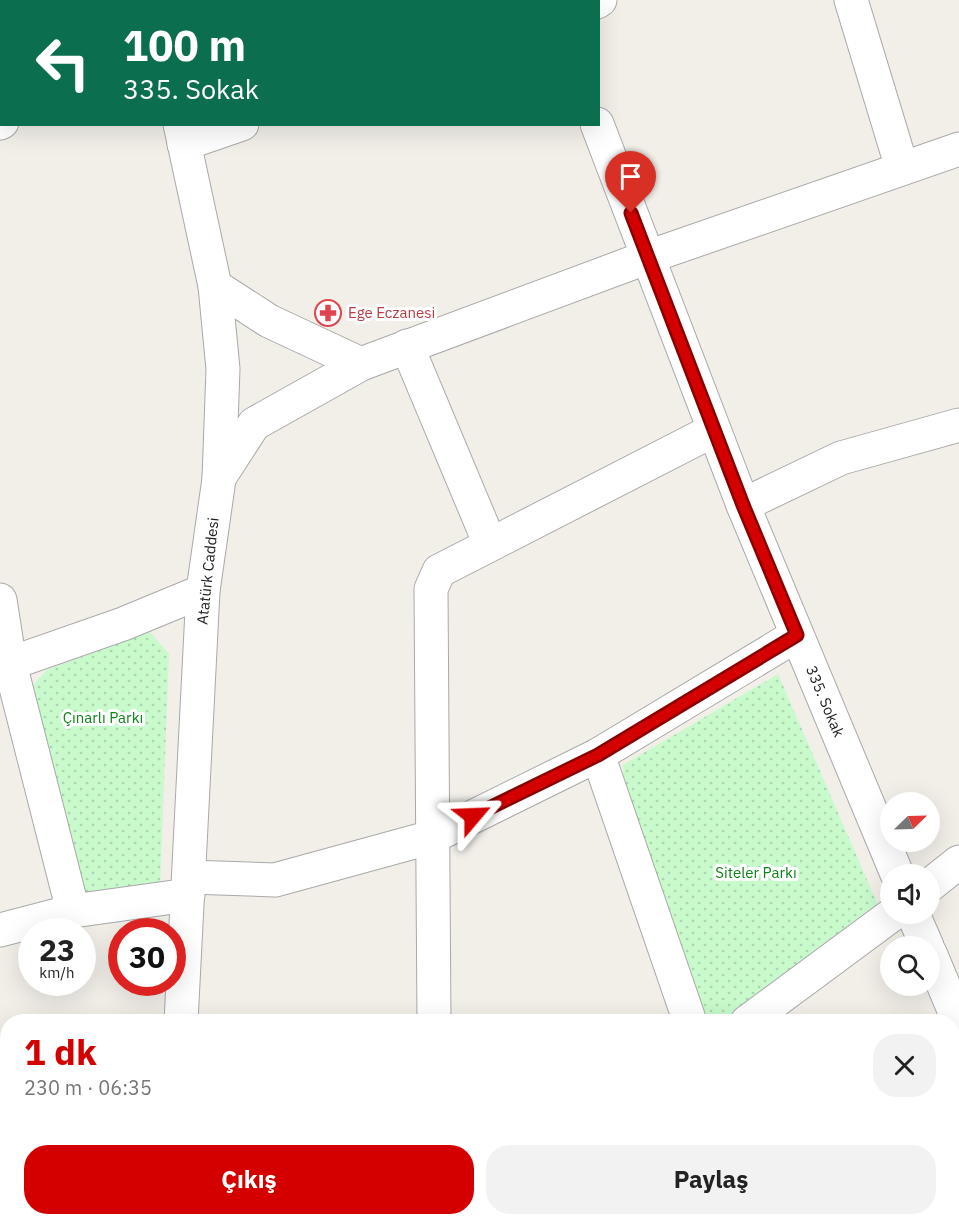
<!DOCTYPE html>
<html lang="tr">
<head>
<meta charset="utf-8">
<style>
	:root { --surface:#fff; --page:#f2f2f2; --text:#222; --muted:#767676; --accent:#d40000 }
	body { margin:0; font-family:"IBM Plex Sans",sans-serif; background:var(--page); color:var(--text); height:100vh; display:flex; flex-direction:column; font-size:22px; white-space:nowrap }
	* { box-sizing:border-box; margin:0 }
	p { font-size:20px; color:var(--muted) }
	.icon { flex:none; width:33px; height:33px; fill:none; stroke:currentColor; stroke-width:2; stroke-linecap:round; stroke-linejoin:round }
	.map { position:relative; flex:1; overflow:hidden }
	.panel { position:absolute; left:0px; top:1014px; width:960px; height:212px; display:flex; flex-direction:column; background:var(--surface); border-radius:24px 24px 0 0; box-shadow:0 6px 24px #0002 }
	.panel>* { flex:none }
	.hud { position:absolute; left:0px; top:0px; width:600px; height:126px; box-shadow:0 6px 24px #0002; background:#0b6e4f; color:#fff; overflow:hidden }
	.needle { width:39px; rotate:67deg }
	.controls { position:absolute; left:880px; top:792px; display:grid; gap:12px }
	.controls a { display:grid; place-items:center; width:60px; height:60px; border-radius:50%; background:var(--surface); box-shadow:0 6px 24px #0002; font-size:30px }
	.speed { position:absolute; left:18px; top:918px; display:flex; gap:12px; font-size:30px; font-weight:700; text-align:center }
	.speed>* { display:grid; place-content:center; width:78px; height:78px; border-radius:50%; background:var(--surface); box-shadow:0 6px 24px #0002; line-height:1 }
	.speed small { font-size:15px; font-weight:400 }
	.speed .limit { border:9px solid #d22; background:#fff; color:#111 }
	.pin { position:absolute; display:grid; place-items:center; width:51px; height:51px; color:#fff; margin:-62px -26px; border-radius:50% 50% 50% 0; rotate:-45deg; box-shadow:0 0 6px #0007 }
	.pin .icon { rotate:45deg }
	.me { position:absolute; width:66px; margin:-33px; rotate:64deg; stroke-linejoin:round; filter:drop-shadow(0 0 4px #0008) }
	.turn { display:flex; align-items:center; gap:21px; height:126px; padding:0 24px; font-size:27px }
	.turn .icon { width:78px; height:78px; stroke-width:2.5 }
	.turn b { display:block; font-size:42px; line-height:51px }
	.round { display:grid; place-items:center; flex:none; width:63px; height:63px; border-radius:24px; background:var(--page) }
	.headline { display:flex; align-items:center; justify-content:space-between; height:102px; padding:0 24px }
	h1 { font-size:36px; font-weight:700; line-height:45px; color:var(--accent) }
	.cta { display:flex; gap:12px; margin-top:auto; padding:12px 24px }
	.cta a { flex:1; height:69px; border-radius:24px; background:var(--accent); color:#fff; font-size:24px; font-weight:700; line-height:69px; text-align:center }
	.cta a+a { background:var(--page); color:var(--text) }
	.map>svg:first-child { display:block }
	.park { fill:url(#park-dots) }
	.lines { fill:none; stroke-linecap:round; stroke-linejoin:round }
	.minor-casing { stroke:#a9a9a9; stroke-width:35 }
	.major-casing { stroke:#a06b00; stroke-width:35 }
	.minor { stroke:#fff; stroke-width:33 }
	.major { stroke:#fcd6a4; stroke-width:33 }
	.route-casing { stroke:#8a0000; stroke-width:15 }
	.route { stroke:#d40000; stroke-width:10 }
	.labels { text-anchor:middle; stroke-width:6; stroke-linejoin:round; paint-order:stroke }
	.health-label { font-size:15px; fill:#be3a42; stroke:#fff; text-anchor:start }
	.street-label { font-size:15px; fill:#222; stroke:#fff }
	.park-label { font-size:15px; fill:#0c8416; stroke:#fff }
</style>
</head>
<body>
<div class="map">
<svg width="959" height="1225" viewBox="0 0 959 1225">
	<defs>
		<pattern id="park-dots" width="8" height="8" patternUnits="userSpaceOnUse" patternTransform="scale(1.5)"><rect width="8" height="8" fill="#c8facc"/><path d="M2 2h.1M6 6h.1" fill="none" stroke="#acd6af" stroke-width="1.8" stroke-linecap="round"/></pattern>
	</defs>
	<rect width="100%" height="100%" fill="#f2efe9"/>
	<g class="park">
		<polygon points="150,632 169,654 160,888 84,896 31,687 47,670"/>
		<polygon points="778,674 881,912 722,1021 711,1021 696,1010 624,791 623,765"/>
		<polygon points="7,1173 8,1218 148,1218 147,1225 0,1225 0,1175"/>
	</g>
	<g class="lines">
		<defs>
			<g id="minor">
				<polyline points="151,0 151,2"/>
				<polyline points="549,0 550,2"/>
				<polyline points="851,0 902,168"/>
				<polyline points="597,2 600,0"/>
				<polyline points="0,123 2,122"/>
				<polyline points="180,124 215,286 223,369 219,479 203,591 181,1022"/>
				<path id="s1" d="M597 124 743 505 897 874"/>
				<polyline points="184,144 242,124"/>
				<polyline points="215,286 269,321 361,364"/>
				<polyline points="407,346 490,544"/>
				<polyline points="219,478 254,424 361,364 648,257 959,149"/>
				<polyline points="743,505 841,458 959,425"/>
				<polyline points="0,600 10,664 73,911"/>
				<polyline points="0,667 123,624 203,591"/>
				<polyline points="598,755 690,1022"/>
				<polyline points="189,877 275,880 432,837 598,755 797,635"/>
				<polyline points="930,885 959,862"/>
				<polyline points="913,914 927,946"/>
				<polyline points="0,930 73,911 188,895"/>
				<polyline points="930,953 959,1022"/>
				<polyline points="434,1022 431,589 439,571 714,430"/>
				<polyline points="747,1022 893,914"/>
				<polyline points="0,1134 8,1132"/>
				<polyline points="436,1218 437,1225"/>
				<polyline points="827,1218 832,1225"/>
				<polyline points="169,1225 170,1218"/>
				<polyline points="474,1225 483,1218"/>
				<polyline points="713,1225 722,1218"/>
			</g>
			<g id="major">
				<polyline points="952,1176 959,1170"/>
				<polyline points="890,1225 898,1218"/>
				<polyline points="944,1225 959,1213"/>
			</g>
		</defs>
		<use href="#minor" class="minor-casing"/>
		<use href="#major" class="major-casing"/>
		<use href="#minor" class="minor"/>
		<use href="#major" class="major"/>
	</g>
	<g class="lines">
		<defs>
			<polyline id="route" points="473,816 598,755 797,635 743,505 631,213"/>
		</defs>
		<use href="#route" class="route-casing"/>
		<use href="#route" class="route"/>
	</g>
	<defs>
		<symbol id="pharmacy-ring" viewBox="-11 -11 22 22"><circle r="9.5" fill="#fff" stroke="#e0444e" stroke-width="1.5"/><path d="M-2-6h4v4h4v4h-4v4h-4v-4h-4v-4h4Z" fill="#e0444e"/></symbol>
	</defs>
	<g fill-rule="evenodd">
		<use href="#pharmacy-ring" x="313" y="298" width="30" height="30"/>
	</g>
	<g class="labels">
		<g class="health-label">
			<text x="348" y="318">Ege Eczanesi</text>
		</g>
		<g class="street-label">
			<text transform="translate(208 571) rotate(-84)" y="5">Atatürk Caddesi</text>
			<text dy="5" stroke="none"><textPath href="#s1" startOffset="621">335. Sokak</textPath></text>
		</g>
		<g class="park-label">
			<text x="103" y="723">Çınarlı Parkı</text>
			<text x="756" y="878">Siteler Parkı</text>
		</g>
	</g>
</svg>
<div class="controls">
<a><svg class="needle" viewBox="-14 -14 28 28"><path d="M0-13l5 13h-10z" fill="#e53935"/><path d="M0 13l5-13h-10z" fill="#767676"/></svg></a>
<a><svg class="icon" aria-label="sound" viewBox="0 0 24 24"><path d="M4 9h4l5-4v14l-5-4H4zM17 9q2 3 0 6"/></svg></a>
<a><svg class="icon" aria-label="search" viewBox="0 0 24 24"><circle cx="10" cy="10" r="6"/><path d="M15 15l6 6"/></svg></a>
</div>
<div class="speed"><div>23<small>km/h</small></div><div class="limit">30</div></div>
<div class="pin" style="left:631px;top:213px;background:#d93025"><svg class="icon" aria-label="arrive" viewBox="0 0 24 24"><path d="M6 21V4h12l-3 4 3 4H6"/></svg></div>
<svg class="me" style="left:473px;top:816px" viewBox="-20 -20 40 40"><path d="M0-17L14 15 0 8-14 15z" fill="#d40000" stroke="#fff" stroke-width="4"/></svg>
<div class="hud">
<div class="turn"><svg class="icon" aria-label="left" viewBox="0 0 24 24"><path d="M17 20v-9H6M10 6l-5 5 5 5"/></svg><div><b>100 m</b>335. Sokak</div></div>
</div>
<section class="panel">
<div class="headline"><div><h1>1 dk</h1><p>230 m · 06:35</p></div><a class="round"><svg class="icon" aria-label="close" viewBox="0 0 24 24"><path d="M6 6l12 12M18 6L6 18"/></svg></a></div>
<div class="cta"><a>Çıkış</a><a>Paylaş</a></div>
</section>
</div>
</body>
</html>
